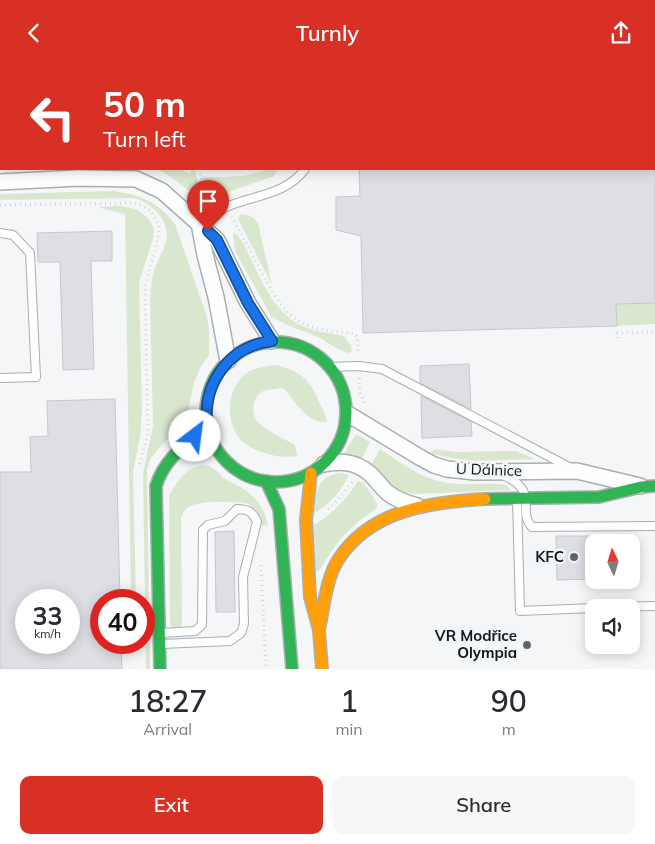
<!DOCTYPE html>
<html lang="en">
<head>
<meta charset="utf-8">
<style>
	:root { --surface:#fff; --page:#f7f7f7; --text:#2b2b33; --muted:#7c7c81; --accent:#d93025 }
	body { margin:0; font-family:Mulish,sans-serif; background:var(--page); color:var(--text); height:100vh; display:flex; flex-direction:column; font-size:19px; white-space:nowrap }
	* { box-sizing:border-box; margin:0 }
	p { font-size:16px; color:var(--muted) }
	.icon { flex:none; width:28px; height:28px; fill:none; stroke:currentColor; stroke-width:2; stroke-linecap:round; stroke-linejoin:round }
	.map { position:relative; height:604px; overflow:hidden }
	.panel { display:flex; flex-direction:column; background:var(--surface); flex:1 }
	.panel>* { flex:none }
	.guide { position:absolute; left:0px; top:0px; width:655px; height:105px; box-shadow:0 2px 12px #0003; background:#d93025; color:#fff; overflow:hidden }
	.needle { width:32px; rotate:356deg }
	.fabs { position:absolute; left:585px; top:469px; display:grid; gap:10px }
	.fabs a { display:grid; place-items:center; width:55px; height:55px; border-radius:10px; background:var(--surface); box-shadow:0 2px 12px #0003; font-size:25px }
	.speed { position:absolute; left:15px; top:524px; display:flex; gap:10px; font-size:25px; font-weight:700; text-align:center }
	.speed>* { display:grid; place-content:center; width:65px; height:65px; border-radius:50%; background:var(--surface); box-shadow:0 2px 12px #0003; line-height:1 }
	.speed small { font-size:12px; font-weight:400 }
	.speed .limit { border:8px solid #d22; background:#fff; color:#111 }
	.pin { position:absolute; display:grid; place-items:center; width:42px; height:42px; color:#fff; margin:-51px -21px; border-radius:50% 50% 50% 0; rotate:-45deg; box-shadow:0 0 5px #0007 }
	.pin .icon { rotate:45deg }
	.me { position:absolute; width:55px; margin:-28px; rotate:30deg; stroke-linejoin:round; filter:drop-shadow(0 0 4px #0008) }
	.turn { display:flex; align-items:center; gap:18px; height:105px; padding:0 20px; font-size:22px }
	.turn .icon { width:65px; height:65px; stroke-width:2.5 }
	.turn b { display:block; font-size:35px; line-height:42px }
	.eta { display:flex; justify-content:space-evenly; align-items:center; height:85px; text-align:center }
	.eta b { font-size:30px; font-weight:600; line-height:35px }
	.cta { display:flex; gap:10px; margin-top:auto; padding:10px 20px }
	.cta a { flex:1; height:58px; border-radius:10px; background:var(--accent); color:#fff; font-size:20px; font-weight:600; line-height:58px; text-align:center }
	.cta a+a { background:var(--page); color:var(--text) }
	header { display:flex; justify-content:space-between; align-items:center; height:65px; padding:0 20px; background:var(--accent); color:#fff; font-size:22px; font-weight:600 }
	.map>svg:first-child { display:block }
	.green { fill:#dae7cf }
	.building { fill:#dedfe5; stroke:#c6c7c8; fill-rule:evenodd }
	.lines { fill:none; stroke-linecap:round; stroke-linejoin:round }
	.lane-casing { stroke:#abadaf; stroke-width:10 }
	.street-casing { stroke:#abadaf; stroke-width:18 }
	.fast-casing { stroke:#abadaf; stroke-width:14 }
	.slow-casing { stroke:#abadaf; stroke-width:14 }
	.path { stroke:#d4d4d4; stroke-width:3; stroke-dasharray:1 4; stroke-linecap:butt }
	.lane { stroke:#fdfefe; stroke-width:8 }
	.street { stroke:#fdfefe; stroke-width:15 }
	.fast { stroke:#30b455; stroke-width:11 }
	.slow { stroke:#ff9f0a; stroke-width:11 }
	.route-casing { stroke:#114b97; stroke-width:12 }
	.route { stroke:#1a73e8; stroke-width:9 }
	.poi-dot { fill:#636466; stroke:#f2f6fa; stroke-width:2 }
	.labels { text-anchor:middle; stroke-width:5; stroke-linejoin:round; paint-order:stroke }
	.street-label { font-size:15px; fill:#151617; stroke:#f2f6fa }
	.poi-label { font-size:15px; font-weight:bold; fill:#151617; stroke:#f2f6fa; text-anchor:end }
</style>
</head>
<body>
<header><svg class="icon" aria-label="back" viewBox="0 0 24 24"><path d="M15 5l-7 7 7 7"/></svg>Turnly<svg class="icon" aria-label="share" viewBox="0 0 24 24"><path d="M12 15V3M7 8l5-5 5 5M5 13v7h14v-7"/></svg></header>
<div class="map">
<svg width="655" height="604" viewBox="0 0 655 604">
	<rect width="100%" height="100%" fill="#f4f6f8"/>
	<g class="green">
		<path d="M157 104H180L190 109 192 104H195L199 123 207 132C187 130 175 111 157 104Z"/>
		<polygon points="271,104 277,106 274,111 220,130 203,113 244,111"/>
		<path d="M113 126C141 130 157 136 175 159L207 252 209 266V290L200 303 194 318 187 351 184 357 159 383 151 393 147 404 150 604H146L143 408 153 361 150 234C151 225 151 215 154 206 157 196 163 187 166 177 171 156 152 138 134 133L0 135V129Z"/>
		<polygon points="121,141 135,144 142,148 150,156 154,164 153,174 139,217 142,347 140,372 133,407 136,535 131,535 125,149 97,142"/>
		<path d="M241 149C249 150 253 151 258 158L272 220 238 154Z"/>
		<path d="M233 168H235L242 176C258 206 270 246 302 261 316 267 330 268 344 271L351 280 352 286 349 288C337 285 329 278 318 272 302 265 286 261 271 251L235 186Z"/>
		<polygon points="655,238 655,259 617,261 616,239"/>
		<path d="M275 300C300 305 311 315 320 339 323 345 326 351 327 357 306 359 296 336 283 323 277 324 269 324 263 326 252 332 250 348 258 357 267 367 283 373 295 380L297 391C280 394 255 388 242 376 224 358 226 321 248 307 256 302 266 302 275 300Z"/>
		<polygon points="356,369 370,377 361,395 344,389"/>
		<path d="M380 384C400 397 423 415 448 418 467 421 487 417 506 420L511 425 416 429C392 427 387 415 371 400Z"/>
		<path d="M434 384 455 387 516 386 535 394C498 395 466 399 431 388Z"/>
		<path d="M205 400C214 402 218 407 224 413 229 417 236 419 242 423 256 431 265 444 268 460L261 461C260 450 257 443 246 438 231 438 199 434 187 443 184 445 183 449 181 453L182 559 180 562 174 564 170 559 169 431C178 415 186 402 205 400Z"/>
		<path d="M342 408 349 410C340 428 330 439 313 449 317 427 315 411 342 408Z"/>
		<path d="M358 416 363 417 377 438V443C351 460 335 478 320 505L316 507 312 461C331 451 346 435 358 416Z"/>
	</g>
	<g class="building">
		<polygon points="359,104 655,104 655,238 616,239 617,261 363,268 361,171 336,165 336,132 360,131"/>
		<polygon points="112,166 112,196 91,196 94,304 63,305 60,197 38,197 37,168"/>
		<polygon points="469,299 471,344 420,318 420,301"/>
		<polygon points="421,331 471,357 472,371 422,373"/>
		<path d="M115 334 120 535H101V578H121L122 604H0V407H31L30 372 48 371 47 336ZM26 535H69V578H26Z"/>
		<polygon points="234,466 235,547 216,547 215,467"/>
		<polygon points="556,471 594,471 594,514 557,515"/>
	</g>
	<g class="lines">
		<defs>
			<g id="lane">
				<polyline points="311,0 311,1"/>
				<path d="M199 158C208 153 217 146 226 142 254 130 286 130 305 104"/>
				<polyline points="0,168 13,170 30,188 36,312 0,313"/>
				<polyline points="328,302 359,301 382,304 571,403"/>
				<path d="M503 410C541 427 516 445 532 462L655 461"/>
				<polyline points="517,434 520,546 594,543"/>
				<polyline points="607,542 655,541"/>
				<path d="M161 568 195 566 202 560 203 465 208 460 225 456 237 444C248 444 253 447 257 457L243 512 244 559 241 568 230 576 162 579"/>
			</g>
			<g id="street">
				<polyline points="0,117 78,113 136,114 162,126 217,175 248,238 272,276"/>
				<polyline points="199,158 205,190 216,232 228,296"/>
				<polyline points="348,349 421,393 434,400 447,404 475,407 577,406 640,421"/>
				<path d="M324 399C340 396 355 396 369 408 376 414 381 422 388 428 397 435 406 438 417 441"/>
			</g>
			<g id="fast">
				<circle cx="276" cy="347" r="70"/>
				<polyline points="266,416 279,444 292,604"/>
				<polyline points="485,434 599,432 641,422 655,421"/>
				<path d="M160 604 156 421C164 394 187 378 207 360"/>
			</g>
			<g id="slow">
				<polyline points="311,408 306,455 310,532 319,565 322,604"/>
				<path d="M319 565C324 542 326 514 338 495 370 445 430 437 485 434"/>
			</g>
		</defs>
		<use href="#lane" class="lane-casing"/>
		<use href="#street" class="street-casing"/>
		<use href="#fast" class="fast-casing"/>
		<use href="#slow" class="slow-casing"/>
		<g class="path">
			<polyline points="196,0 196,1"/>
			<polyline points="199,104 202,116 217,133"/>
			<polyline points="0,140 132,138 141,140 152,147 159,161 159,169 145,222 148,369 139,402"/>
			<path d="M231 152C250 179 272 240 298 256 315 266 337 266 355 269L358 274V289"/>
			<polyline points="618,273 617,268 655,267"/>
			<polyline points="359,313 360,328 365,338"/>
			<polyline points="328,444 337,436 352,417"/>
			<polyline points="261,500 266,604"/>
		</g>
		<use href="#lane" class="lane"/>
		<use href="#street" class="street"/>
		<use href="#fast" class="fast"/>
		<use href="#slow" class="slow"/>
	</g>
	<g class="lines">
		<defs>
			<path id="route" d="M195 371 207 360C203 318 229 281 272 276L248 238 217 175 208 166"/>
		</defs>
		<use href="#route" class="route-casing"/>
		<use href="#route" class="route"/>
	</g>
	<g class="poi-dot">
		<circle cx="574" cy="492" r="5"/>
		<circle cx="527" cy="580" r="5"/>
	</g>
	<g class="labels">
		<g class="street-label">
			<text transform="translate(489 405) rotate(2)" y="5">U Dálnice</text>
		</g>
		<g class="poi-label">
			<text x="564" y="497">KFC</text>
			<text x="517" y="576">VR Modřice<tspan x="517" dy="17">Olympia</tspan></text>
		</g>
	</g>
</svg>
<div class="fabs">
<a><svg class="needle" viewBox="-14 -14 28 28"><path d="M0-13l5 13h-10z" fill="#e53935"/><path d="M0 13l5-13h-10z" fill="#7c7c81"/></svg></a>
<a><svg class="icon" aria-label="sound" viewBox="0 0 24 24"><path d="M4 9h4l5-4v14l-5-4H4zM17 9q2 3 0 6"/></svg></a>
</div>
<div class="speed"><div>33<small>km/h</small></div><div class="limit">40</div></div>
<div class="pin" style="left:208px;top:166px;background:#d93025"><svg class="icon" aria-label="arrive" viewBox="0 0 24 24"><path d="M6 21V4h12l-3 4 3 4H6"/></svg></div>
<svg class="me" style="left:195px;top:371px" viewBox="-20 -20 40 40"><circle r="19" fill="#fff"/><path d="M0-13L10 11 0 6-10 11z" fill="#1a73e8"/></svg>
<div class="guide">
<div class="turn"><svg class="icon" aria-label="left" viewBox="0 0 24 24"><path d="M17 20v-9H6M10 6l-5 5 5 5"/></svg><div><b>50 m</b>Turn left</div></div>
</div>
</div>
<section class="panel">
<div class="eta">
<div><b>18:27</b><p>Arrival</p></div>
<div><b>1</b><p>min</p></div>
<div><b>90</b><p>m</p></div>
</div>
<div class="cta"><a>Exit</a><a>Share</a></div>
</section>
</body>
</html>
